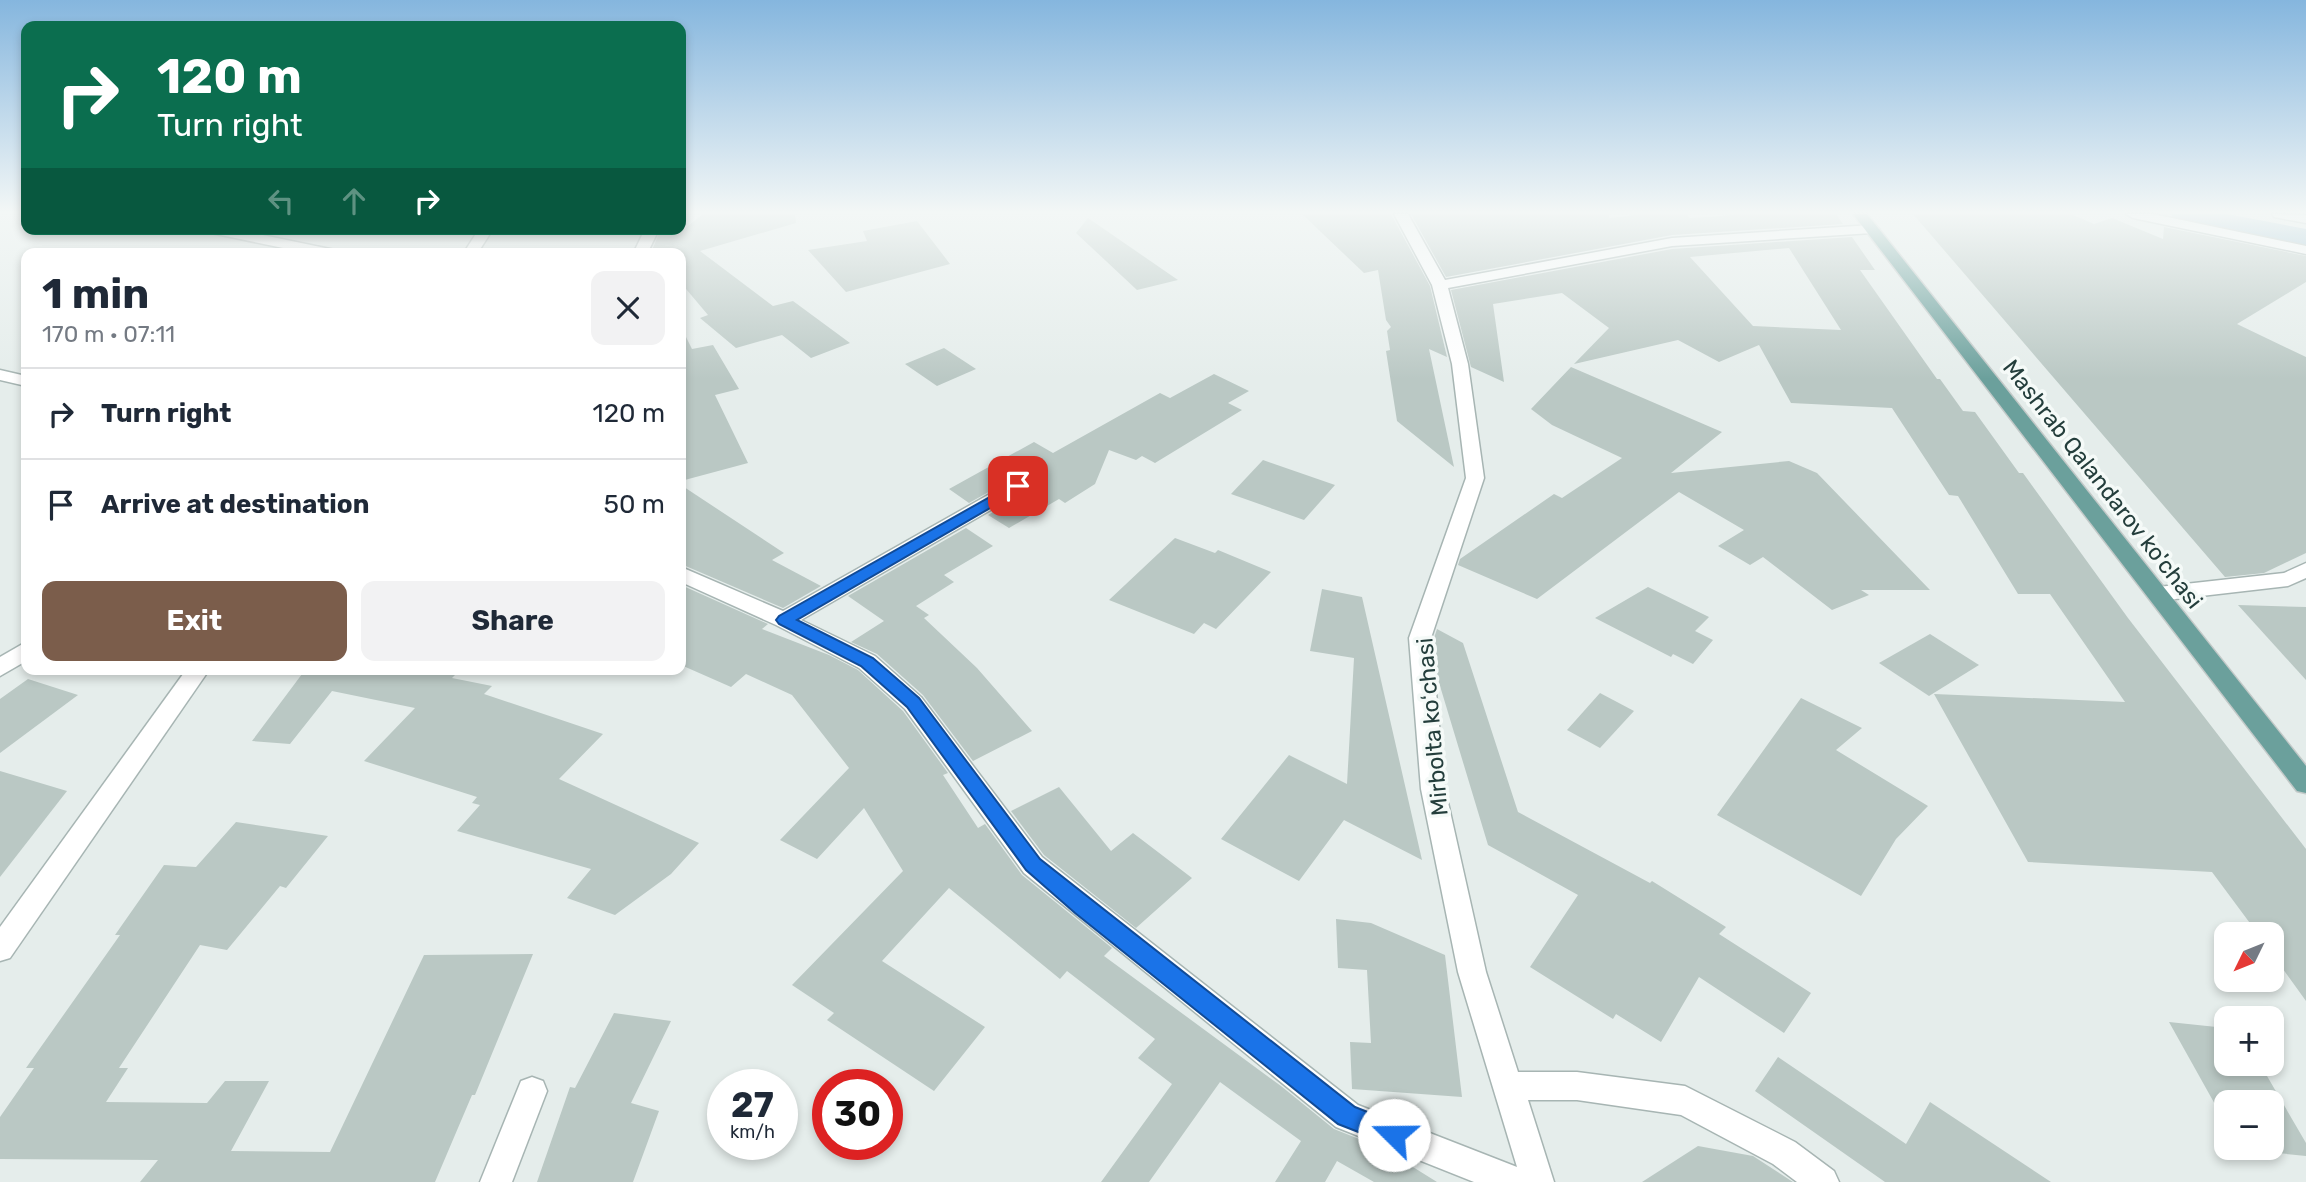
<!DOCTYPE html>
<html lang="en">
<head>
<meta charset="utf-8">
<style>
	:root { --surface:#fff; --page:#f2f2f3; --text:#1f2937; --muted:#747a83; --line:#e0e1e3; --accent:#7b5d4b }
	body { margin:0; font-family:Rubik,sans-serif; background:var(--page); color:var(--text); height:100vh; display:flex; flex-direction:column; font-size:26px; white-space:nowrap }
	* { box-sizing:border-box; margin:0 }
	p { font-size:23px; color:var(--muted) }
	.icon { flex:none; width:38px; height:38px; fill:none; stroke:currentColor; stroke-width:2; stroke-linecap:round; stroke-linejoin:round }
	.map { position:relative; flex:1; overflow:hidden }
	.details { position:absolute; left:21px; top:248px; width:665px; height:427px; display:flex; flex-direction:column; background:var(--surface); border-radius:14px; box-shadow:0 4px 10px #0003 }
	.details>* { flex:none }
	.banner { position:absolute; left:21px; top:21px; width:665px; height:214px; border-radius:14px; box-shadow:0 4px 10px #0003; background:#0b6e4f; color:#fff; overflow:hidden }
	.needle { width:46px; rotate:227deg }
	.controls { position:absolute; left:2214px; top:922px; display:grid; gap:14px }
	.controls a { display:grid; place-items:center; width:70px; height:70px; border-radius:14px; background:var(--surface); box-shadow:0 4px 10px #0003; font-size:35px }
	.speed { position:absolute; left:707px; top:1069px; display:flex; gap:14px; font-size:35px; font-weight:700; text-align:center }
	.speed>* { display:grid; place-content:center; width:91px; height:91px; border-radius:50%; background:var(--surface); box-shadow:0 4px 10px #0003; line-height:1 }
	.speed small { font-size:18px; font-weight:400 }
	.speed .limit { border:10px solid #d22; background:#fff; color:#111 }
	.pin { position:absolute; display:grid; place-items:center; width:60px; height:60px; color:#fff; margin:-30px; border-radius:14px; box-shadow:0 4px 10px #0006 }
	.me { position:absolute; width:77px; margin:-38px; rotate:292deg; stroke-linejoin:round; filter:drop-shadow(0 0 5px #0008) }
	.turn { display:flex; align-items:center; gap:24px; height:147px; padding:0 21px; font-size:32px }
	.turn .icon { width:91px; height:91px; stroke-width:2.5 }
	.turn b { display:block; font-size:49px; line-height:60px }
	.lanes { display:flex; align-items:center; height:66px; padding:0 21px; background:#0003; justify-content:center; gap:35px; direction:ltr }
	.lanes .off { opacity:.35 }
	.round { display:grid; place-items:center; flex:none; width:74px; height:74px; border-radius:14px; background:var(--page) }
	.summary { display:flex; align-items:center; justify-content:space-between; height:119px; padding:0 21px }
	h1 { font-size:42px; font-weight:700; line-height:52px }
	.action { display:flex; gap:14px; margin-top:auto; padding:14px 21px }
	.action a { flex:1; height:80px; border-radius:14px; background:var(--accent); color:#fff; font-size:28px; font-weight:700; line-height:80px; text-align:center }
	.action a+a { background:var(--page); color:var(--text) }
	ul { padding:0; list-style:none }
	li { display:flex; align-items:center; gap:21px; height:91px; padding:0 21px; border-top:2px solid var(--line) }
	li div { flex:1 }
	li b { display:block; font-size:26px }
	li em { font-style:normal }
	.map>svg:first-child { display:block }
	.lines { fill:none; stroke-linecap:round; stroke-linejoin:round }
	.canal { fill:#90bacf; fill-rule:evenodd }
	.building { fill:#bac8c4; fill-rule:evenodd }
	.minor-casing { stroke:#a7b5b3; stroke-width:3 }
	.major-casing { stroke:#c2c9c8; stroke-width:3 }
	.minor { fill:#fff; fill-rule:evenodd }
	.major { fill:#6ba09c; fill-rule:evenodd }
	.route { fill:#1a73e8; stroke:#114b97; stroke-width:2 }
	.labels { text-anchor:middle; stroke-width:7; stroke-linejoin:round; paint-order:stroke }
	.street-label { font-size:23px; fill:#243e3c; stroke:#f5faf8 }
</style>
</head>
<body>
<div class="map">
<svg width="2306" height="1182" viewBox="0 0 2306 1182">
	<rect width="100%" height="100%" fill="#e5edeb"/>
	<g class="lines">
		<polygon class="canal" points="2171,214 2227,214 2306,229 2306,247 2185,222 2175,220"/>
	</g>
	<g class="building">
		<polygon points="703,214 795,214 796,223 700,251 773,306 793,301 850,343 811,358 782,335 736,348 700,318 708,315 681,283 681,254 654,254 652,250 661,229 684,229"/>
		<polygon points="1302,214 1391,214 1430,286 1447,357 1429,349 1454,467 1397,421 1386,351 1390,350 1387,331 1391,327 1386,320 1378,270 1364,273"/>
		<polygon points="1411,214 1609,214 1609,218 1645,214 1686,214 1690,218 1750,214 1836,214 1843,224 1672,235 1446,277"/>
		<polygon points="1913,214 2071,214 2094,224 2112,218 2163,239 2164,227 2306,256 2306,282 2237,324 2306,357 2306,553 2264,573 2225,577"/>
		<polygon points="1088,218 1178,280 1137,290 1076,233"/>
		<polygon points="917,221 950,264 846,292 808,250 867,241 863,231"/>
		<path d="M1852 237 1875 270H1860L1937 379H1940L1963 411 1975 412 2019 473H2023L2128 618 2306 849V1001L2272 954V934H2258L2212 872 2028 862 1934 694 2125 702 2050 594H2018L1958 496 1949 495 1892 408 1791 403 1759 345 1719 362 1678 340 1574 364 1609 328 1562 293 1493 304 1504 382 1471 367 1451 290 1672 249ZM1789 248 1841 330 1753 326 1690 257Z"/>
		<polygon points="681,327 692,349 713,345 739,389 715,395 748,463 681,481"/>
		<polygon points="944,348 976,369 937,386 905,364"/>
		<polygon points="1571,367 1722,432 1671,473 1789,461 1817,473 1930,590 1861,590 1869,595 1832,610 1763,557 1750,565 1718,546 1744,530 1679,492 1537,599 1458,565 1460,559 1554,494 1562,498 1622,458 1552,425 1531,409"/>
		<polygon points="1214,374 1249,391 1228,403 1242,410 1155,463 1142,456 1136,460 1109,450 1095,484 1065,503 1059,499 1009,528 988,515 1026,492 1031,486 1027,480 1010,480 969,503 949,489 1034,442 1053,453 1160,393 1170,398"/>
		<polygon points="1263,460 1335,485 1304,520 1231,494"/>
		<polygon points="681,485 784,553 772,560 821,586 783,608 681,564"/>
		<polygon points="966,528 993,546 944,575 954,582 916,606 929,615 924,618 977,668 1032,731 973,761 923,695 877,654 851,642 884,621 848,596"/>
		<polygon points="1175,538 1215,553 1218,550 1271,572 1216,629 1204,623 1194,634 1109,600"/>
		<polygon points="681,585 768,624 762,629 829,655 858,670 903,711 948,773 943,775 978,828 985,824 1022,875 1112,948 1104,956 1281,1086 1334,1129 1384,1149 1437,1182 1374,1182 1337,1161 1325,1182 1275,1182 1301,1141 1220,1082 1149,1182 1101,1182 1172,1084 1138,1058 1155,1039 1067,971 1060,979 949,888 882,961 985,1027 934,1091 827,1020 834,1013 792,985 903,871 864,808 817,859 780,840 849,768 792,695 746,674 731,687 681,665"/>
		<polygon points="1648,587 1709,617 1695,631 1713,640 1693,664 1673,654 1671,657 1595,618"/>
		<polygon points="1322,589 1362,597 1422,860 1344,820 1299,881 1221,839 1289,755 1347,784 1354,658 1310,651"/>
		<polygon points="2238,605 2306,607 2306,680"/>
		<polygon points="1437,629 1463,643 1518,812 1650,883 1652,881 1726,927 1719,934 1811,993 1784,1033 1699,977 1661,1042 1616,1014 1613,1019 1530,967 1578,895 1488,845 1437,676 1434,638"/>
		<polygon points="1930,634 1979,665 1929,696 1879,663"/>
		<polygon points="305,670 460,670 452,678 492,686 484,694 603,734 559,779 699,843 671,874 615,915 567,898 591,869 457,831 480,805 472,803 477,797 364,761 415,708 332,691 290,744 252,741"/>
		<polygon points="28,679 78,695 0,753 0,699"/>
		<polygon points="1600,693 1634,711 1600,748 1567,730"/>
		<polygon points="1801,698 1862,728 1836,750 1928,806 1896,839 1861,896 1717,815"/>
		<polygon points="0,771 67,791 0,877"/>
		<polygon points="1059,787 1111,851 1133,833 1192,878 1136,928 1044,855 1011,811"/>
		<polygon points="236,822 328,836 286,888 280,886 227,950 200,945 119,1068 128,1068 106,1102 207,1103 225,1081 269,1081 231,1151 330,1152 424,955 533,954 475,1095 472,1095 435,1182 140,1182 158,1160 0,1159 0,1117 34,1068 26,1068 120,935 115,935 164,865 196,867"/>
		<polygon points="1336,919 1371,923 1445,955 1462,1097 1352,1089 1350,1042 1371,1043 1367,970 1338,968"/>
		<polygon points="614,1013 671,1021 631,1103 659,1111 633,1182 537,1182 570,1087 575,1088"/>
		<polygon points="2169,1022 2226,1028 2226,1064 2260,1064 2306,1143 2306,1156 2239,1149 2272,1148 2272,1102 2226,1102 2226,1124"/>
		<polygon points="1778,1057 1906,1144 1930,1102 2051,1182 1885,1182 1755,1091"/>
		<polygon points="1698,1146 1753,1156 1793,1182 1642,1182"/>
	</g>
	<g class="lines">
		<defs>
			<g id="minor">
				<polygon points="1394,214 1408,214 1445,280 1672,238 1872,225 1879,229 1872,233 1672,246 1448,288 1468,364 1484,478 1431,638 1445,789 1486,972 1518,1072 1577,1072 1685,1086 1795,1142 1834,1171 1839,1182 1797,1182 1773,1164 1681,1115 1577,1100 1528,1100 1554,1182 1474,1182 1336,1127 1024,873 905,709 859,668 776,625 681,582 681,567 783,611 1011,482 1025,482 1028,486 1025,490 801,620 875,656 921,697 1042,857 1358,1105 1517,1167 1458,972 1421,789 1409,638 1466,478 1452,364 1432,285"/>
				<polygon points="2126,214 2153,214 2306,246 2306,254 2133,218"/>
				<polygon points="2272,214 2306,215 2306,223 2274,217"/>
				<polygon points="204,229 233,229 335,250 342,254 312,254 211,233"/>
				<polygon points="479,229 493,229 477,254 463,254"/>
				<polygon points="645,229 659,229 647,254 633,254"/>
				<polygon points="0,370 26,376 26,386 0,380"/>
				<polygon points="2306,563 2306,578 2288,586 2158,601 2151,599 2147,594 2151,589 2158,587 2284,573"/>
				<polygon points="26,642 26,661 0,676 0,657"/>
				<polygon points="186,670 209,670 10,958 0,961 0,927"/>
				<polygon points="532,1077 543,1081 547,1091 512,1182 480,1182 521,1081"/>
			</g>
			<polygon id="major" points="1853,214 1867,214 2306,766 2306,793 2297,791"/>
		</defs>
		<use href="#minor" class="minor-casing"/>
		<use href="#major" class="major-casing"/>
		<use href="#minor" class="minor"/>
		<use href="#major" class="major"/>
	</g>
	<linearGradient id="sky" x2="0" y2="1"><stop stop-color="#85b6de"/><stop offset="0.56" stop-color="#f3f7f6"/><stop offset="1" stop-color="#f3f7f6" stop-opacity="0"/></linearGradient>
	<rect width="2306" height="379" fill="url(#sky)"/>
	<polygon class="route" points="1018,481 1023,483 1025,486 1023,489 797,620 873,658 919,698 1040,859 1355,1107 1403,1126 1406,1135 1403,1143 1394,1146 1338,1124 1075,913 1026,870 907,707 861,666 779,624 776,620 779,616"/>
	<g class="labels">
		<g class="street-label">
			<text transform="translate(2103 484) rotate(52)" y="8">Mashrab Qalandarov ko'chasi</text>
			<text transform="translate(1432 727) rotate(-95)" y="8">Mirbolta koʻchasi</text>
		</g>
	</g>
</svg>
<div class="controls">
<a><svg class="needle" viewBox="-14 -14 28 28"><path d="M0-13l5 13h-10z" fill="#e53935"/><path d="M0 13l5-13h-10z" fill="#747a83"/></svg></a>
<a>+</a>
<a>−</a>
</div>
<div class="speed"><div>27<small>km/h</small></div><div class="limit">30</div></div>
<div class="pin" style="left:1018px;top:486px;background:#d93025"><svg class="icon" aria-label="arrive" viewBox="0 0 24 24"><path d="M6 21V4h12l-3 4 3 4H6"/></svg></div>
<svg class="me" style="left:1394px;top:1135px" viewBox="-20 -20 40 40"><circle r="19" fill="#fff"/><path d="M0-13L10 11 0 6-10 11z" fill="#1a73e8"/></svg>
<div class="banner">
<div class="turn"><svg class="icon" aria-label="right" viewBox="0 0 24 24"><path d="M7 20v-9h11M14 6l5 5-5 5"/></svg><div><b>120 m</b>Turn right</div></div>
<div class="lanes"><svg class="icon off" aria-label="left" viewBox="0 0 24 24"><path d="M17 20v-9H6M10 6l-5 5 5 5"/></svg><svg class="icon off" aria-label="ahead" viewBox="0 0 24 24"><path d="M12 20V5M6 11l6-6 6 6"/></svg><svg class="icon" aria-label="right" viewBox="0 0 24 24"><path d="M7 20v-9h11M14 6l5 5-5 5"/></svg></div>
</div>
<section class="details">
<div class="summary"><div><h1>1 min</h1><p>170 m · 07:11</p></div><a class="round"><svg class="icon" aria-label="close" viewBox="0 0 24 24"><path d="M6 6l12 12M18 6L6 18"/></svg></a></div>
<ul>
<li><svg class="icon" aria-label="right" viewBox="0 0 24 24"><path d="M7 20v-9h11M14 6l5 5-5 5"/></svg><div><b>Turn right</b></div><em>120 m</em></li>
<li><svg class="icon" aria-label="arrive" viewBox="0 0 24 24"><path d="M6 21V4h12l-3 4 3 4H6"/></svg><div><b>Arrive at destination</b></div><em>50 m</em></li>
</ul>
<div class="action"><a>Exit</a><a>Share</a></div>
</section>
</div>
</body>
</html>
